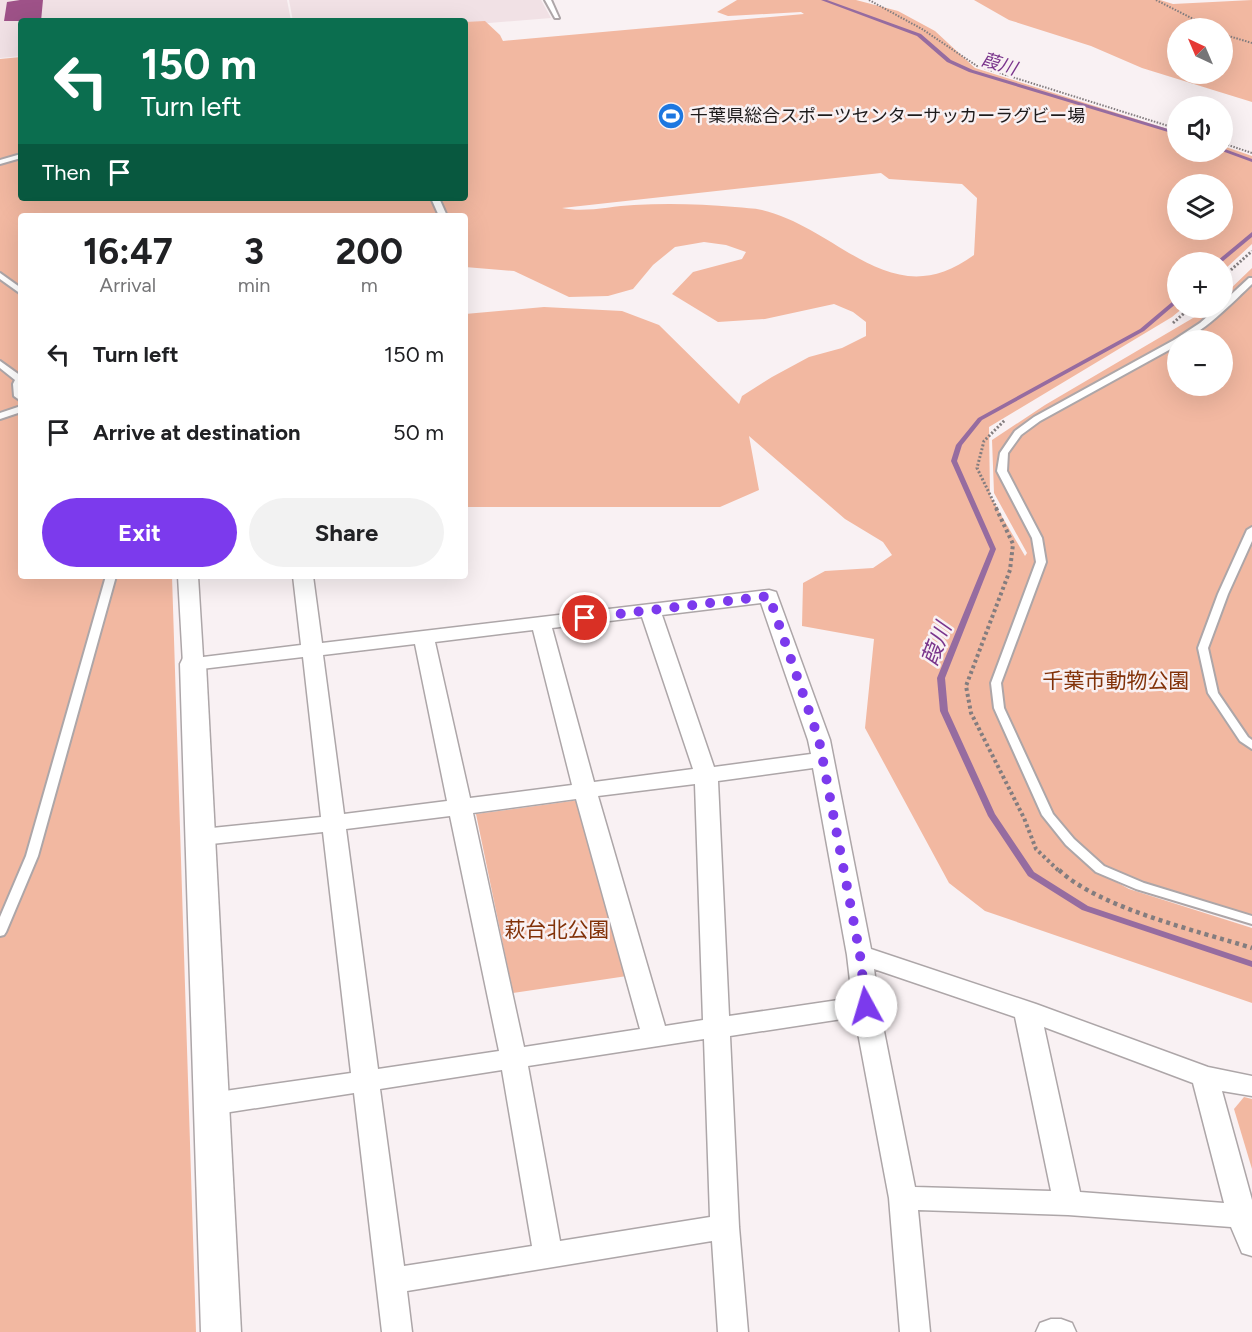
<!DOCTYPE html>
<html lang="en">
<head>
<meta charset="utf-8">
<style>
	:root { --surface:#fff; --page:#f2f2f2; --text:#202124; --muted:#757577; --accent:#7c3aed }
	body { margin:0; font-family:Figtree,"Noto Sans JP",sans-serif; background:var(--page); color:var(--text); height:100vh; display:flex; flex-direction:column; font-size:22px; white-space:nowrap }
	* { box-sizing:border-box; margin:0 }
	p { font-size:20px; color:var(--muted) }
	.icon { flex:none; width:33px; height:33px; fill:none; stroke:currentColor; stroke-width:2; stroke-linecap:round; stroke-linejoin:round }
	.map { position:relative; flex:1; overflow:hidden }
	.side { position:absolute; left:18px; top:213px; width:450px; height:366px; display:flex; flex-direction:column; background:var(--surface); border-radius:6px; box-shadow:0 6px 24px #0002 }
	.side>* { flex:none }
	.top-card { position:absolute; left:18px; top:18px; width:450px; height:183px; border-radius:6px; box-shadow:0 6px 24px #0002; background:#0b6e4f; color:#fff; overflow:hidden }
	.needle { width:39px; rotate:316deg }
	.buttons { position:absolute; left:1167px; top:18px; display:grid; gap:12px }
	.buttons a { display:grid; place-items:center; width:66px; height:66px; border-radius:50%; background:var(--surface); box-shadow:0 6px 24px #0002; font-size:30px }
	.pin { position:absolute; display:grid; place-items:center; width:51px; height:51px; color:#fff; margin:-26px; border:3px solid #fff; border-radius:50%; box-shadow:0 2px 6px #0007 }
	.me { position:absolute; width:66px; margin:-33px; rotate:354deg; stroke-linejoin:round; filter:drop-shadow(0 0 4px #0008) }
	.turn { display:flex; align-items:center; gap:21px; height:126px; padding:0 24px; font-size:27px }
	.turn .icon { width:78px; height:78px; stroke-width:2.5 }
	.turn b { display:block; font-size:42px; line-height:51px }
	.then { display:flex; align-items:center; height:57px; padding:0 24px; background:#0003; gap:12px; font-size:22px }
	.eta { display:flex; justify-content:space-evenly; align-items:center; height:102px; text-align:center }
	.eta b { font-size:36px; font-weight:700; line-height:42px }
	.button { display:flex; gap:12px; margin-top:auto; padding:12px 24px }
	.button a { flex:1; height:69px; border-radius:36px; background:var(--accent); color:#fff; font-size:24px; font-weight:700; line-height:69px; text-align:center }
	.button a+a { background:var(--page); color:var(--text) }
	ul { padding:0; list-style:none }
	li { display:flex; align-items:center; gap:18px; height:78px; padding:0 24px }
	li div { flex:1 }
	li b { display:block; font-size:22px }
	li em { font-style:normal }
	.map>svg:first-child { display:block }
	.built { fill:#f1e1e5 }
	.green { fill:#f2b8a1; fill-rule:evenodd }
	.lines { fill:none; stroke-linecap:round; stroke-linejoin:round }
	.stream { fill:#966ca0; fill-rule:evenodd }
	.building { fill:#9e5288 }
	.service-casing { stroke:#ada6a8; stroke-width:4 }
	.minor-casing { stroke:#ada6a8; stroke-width:3 }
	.tertiary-casing { stroke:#ada6a8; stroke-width:3 }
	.path-far3 { stroke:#837d7f; stroke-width:2; stroke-dasharray:1.5 1.5; stroke-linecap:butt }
	.path-far2 { stroke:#837d7f; stroke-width:3; stroke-dasharray:2 2; stroke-linecap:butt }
	.path-far1 { stroke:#837d7f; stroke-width:4; stroke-dasharray:3 3; stroke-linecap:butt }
	.path { stroke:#837d7f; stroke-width:4.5; stroke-dasharray:4 4; stroke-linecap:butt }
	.service { fill:#fff; fill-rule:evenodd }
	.minor { fill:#fff; fill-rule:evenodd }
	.tertiary { fill:#fff; fill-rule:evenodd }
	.route { stroke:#7c3aed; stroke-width:10; stroke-dasharray:0 18 }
	.labels { text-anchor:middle; stroke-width:5; stroke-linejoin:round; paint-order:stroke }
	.far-water-label { font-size:18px; font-style:italic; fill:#7a358c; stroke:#f9f1f3 }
	.far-poi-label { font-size:18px; fill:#1e1b1c; stroke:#f9f1f3; text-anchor:start }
	.park-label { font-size:21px; fill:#823209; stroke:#f9f1f3 }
	.water-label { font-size:22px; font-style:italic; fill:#7a358c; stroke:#f9f1f3 }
</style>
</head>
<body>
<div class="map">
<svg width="1252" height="1332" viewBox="0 0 1252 1332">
	<rect width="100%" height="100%" fill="#f9f1f3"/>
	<g class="built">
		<polygon points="0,0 287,0 291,21 21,21 21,56 0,58"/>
		<polygon points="289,0 541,0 551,18 465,25 465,21 293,21"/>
	</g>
	<g class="green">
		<path d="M737 0H856L898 11 935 31 975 68 1177 132 1178 152H1222L1223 146 1252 156V244L1223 271 1222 262H1178V308H1183L1172 317 989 427 990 496 1025 556 1027 553 994 493 992 440 1045 405 1210 308H1222L1223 296 1252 268V924L1109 878 1129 889 1252 928V1003L985 911 949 883 865 728 874 639 802 626 803 583 825 571 873 568 892 555 883 542 845 519 749 436 759 490 720 507H465V314L544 307 622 311 659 325 739 404 742 396 772 377 809 357 842 348 866 336V322L853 312 834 304 765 319 718 322 672 294 693 272 742 259 746 252 726 245 704 242 675 247 653 265 633 289 608 296 569 297 514 271 465 267V216H21V576H172L196 1332H0V59L21 57V198H465V22L485 21 500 35 503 41 804 14 801 12 728 16 717 12ZM881 173 889 179 962 184 977 198 974 255C891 316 841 229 762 210 754 208 744 208 735 207 701 204 668 203 634 205 611 206 585 213 562 208ZM1178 184H1222V230H1178ZM1178 340H1222V386H1178Z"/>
		<path d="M974 0H1160L1173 4 1252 0V102L1142 68 1091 46 1009 20ZM1222 28V74H1178V28Z"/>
		<polygon points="579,800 627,976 513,993 476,814"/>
		<polygon points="1244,1097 1252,1099 1252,1169 1234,1109"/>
	</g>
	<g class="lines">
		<g class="stream">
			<polygon points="821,0 827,0 921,34 951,60 973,70 1178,132 1178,135 969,72 947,62 917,36"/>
			<polygon points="1222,148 1252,159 1252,162 1222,151"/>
			<polygon points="1252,232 1252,237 1222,262 1217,262 1217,261"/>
			<polygon points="1178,297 1178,302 1144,331 982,420 962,445 957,461 996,549 945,678 948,711 995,814 1034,872 1088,906 1252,961 1252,967 1082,910 1028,876 988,816 940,711 937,678 990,549 951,461 956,445 978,418 1140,329"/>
		</g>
	</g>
	<polygon class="building" points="20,0 43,0 41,21 4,21 7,2"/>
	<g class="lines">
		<defs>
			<g id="service">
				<polygon points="545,0 551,0 559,18 555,18"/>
				<polygon points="21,154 21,158 0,164 0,160"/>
				<polygon points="431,198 439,198 447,216 439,216"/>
				<polygon points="0,273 21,288 21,294 0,279"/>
				<path d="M1249 278H1252V284C1237 298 1197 340 1178 340V345L1040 421 1021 435 1008 453 1007 471 1042 538 1046 562 1001 683 1004 708 1053 814 1074 839 1104 866 1144 883 1252 916V924L1136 889 1096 872 1066 845 1042 815 994 708 991 683 1036 562 1032 538 997 471 1000 453 1015 431 1034 417 1174 340 1200 323 1217 308H1222V303Z"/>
				<polygon points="0,361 21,376 21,401 14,396 13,384 15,380 0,368"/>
				<polygon points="21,406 21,412 0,419 0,413"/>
				<polygon points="1252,527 1252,541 1228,594 1208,648 1218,693 1248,737 1252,740 1252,749 1240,741 1208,693 1198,648 1218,594 1247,530"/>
				<polygon points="106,576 116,576 38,856 6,932 4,935 0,936 0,917 26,856"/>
			</g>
			<g id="minor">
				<path d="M178 576H198L203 657 301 645 293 576H313L322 643 769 590 776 592 830 740 871 949 1036 1004 1208 1067 1252 1076V1096L1222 1091 1252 1200V1256L1242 1253 1231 1227 1068 1215 918 1210 930 1332H900L889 1198 855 1017 730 1036 739 1227 748 1332H718L712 1241 407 1291 412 1332H382L354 1093 211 1115 201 1111 197 1104 201 1097 211 1093 351 1073 323 832 202 845 194 843 190 837 194 831 202 829 321 817 303 657 193 670 186 668 183 664ZM761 603 808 740 811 754 714 767 662 615ZM642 617 693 769 594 782 552 628ZM533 630 572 785 470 798 435 642ZM415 644 447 801 344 814 323 655ZM813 768 847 955 852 998 729 1016 718 781ZM695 784 703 1020 665 1026 598 796ZM576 799 640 1029 524 1047 473 813ZM450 816 499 1051 378 1069 346 829ZM874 969 1015 1017 1051 1191 915 1187 879 1006ZM1044 1027 1193 1083 1224 1203 1080 1192ZM704 1039 710 1217 560 1241 528 1066ZM502 1070 532 1246 404 1266 380 1089Z"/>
				<polygon points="1051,1319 1061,1319 1072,1323 1076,1332 1036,1332 1040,1323"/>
			</g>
			<polygon id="tertiary" points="193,656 203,658 206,664 241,1332 201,1332 180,664 183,658"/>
		</defs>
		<use href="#service" class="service-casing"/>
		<use href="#minor" class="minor-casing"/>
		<use href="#tertiary" class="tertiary-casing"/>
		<g class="path-far3">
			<polyline points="869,0 922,29 977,66 1178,129"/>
			<polyline points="1156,0 1211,28"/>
			<polyline points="1222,34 1252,43"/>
			<polyline points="1222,143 1252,153"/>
		</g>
		<g class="path-far2">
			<polyline points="1222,278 1252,251"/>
			<polyline points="1173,323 1190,308"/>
			<polyline points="997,509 977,468 984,441 1005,420"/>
		</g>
		<polyline class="path-far1" points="996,508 1013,544 1010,570 966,686 971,713 1024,818 1036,849 1060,872"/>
		<path class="path" d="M1059 870C1099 908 1198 931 1252 948"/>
		<use href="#service" class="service"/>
		<use href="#minor" class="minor"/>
		<use href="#tertiary" class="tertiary"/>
	</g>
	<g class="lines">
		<polyline class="route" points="585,618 769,596 819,740 860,955 866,1006"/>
	</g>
	<defs>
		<symbol id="stadium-disc" viewBox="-11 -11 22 22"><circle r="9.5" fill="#1d77e0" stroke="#f9f1f3"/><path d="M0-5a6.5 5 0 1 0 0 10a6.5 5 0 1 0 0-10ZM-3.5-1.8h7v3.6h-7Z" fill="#fff"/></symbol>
	</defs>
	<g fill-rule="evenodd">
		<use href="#stadium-disc" x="656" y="101" width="30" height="30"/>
	</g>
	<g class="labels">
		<g class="far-water-label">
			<text transform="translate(999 64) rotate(17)" y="6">葭川</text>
		</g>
		<g class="far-poi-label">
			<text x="690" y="122">千葉県総合スポーツセンターサッカーラグビー場</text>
		</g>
		<g class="park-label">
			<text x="1116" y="688">千葉市動物公園</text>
			<text x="557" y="937">萩台北公園</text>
		</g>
		<g class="water-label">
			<text transform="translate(936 644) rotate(-69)" y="8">葭川</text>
		</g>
	</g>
</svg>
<div class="buttons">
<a><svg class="needle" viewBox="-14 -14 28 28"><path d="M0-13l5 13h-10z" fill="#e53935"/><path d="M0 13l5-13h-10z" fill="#757577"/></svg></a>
<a><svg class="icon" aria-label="sound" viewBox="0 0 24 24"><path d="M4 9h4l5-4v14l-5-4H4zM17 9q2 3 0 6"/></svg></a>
<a><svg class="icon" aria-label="layers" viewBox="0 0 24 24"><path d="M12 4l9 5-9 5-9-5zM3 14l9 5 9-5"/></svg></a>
<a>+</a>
<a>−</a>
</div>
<div class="pin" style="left:585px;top:618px;background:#d93025"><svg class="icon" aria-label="arrive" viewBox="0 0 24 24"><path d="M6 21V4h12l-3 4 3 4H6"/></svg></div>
<svg class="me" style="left:866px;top:1006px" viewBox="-20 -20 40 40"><circle r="19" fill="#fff"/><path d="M0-13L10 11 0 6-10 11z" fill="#7c3aed"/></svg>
<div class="top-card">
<div class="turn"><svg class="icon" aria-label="left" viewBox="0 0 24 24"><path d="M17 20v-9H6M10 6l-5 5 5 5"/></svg><div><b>150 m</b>Turn left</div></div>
<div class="then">Then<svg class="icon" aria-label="arrive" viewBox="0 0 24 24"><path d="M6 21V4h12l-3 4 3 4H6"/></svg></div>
</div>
<section class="side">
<div class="eta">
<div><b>16:47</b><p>Arrival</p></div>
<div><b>3</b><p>min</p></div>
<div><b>200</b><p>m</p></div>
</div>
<ul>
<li><svg class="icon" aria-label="left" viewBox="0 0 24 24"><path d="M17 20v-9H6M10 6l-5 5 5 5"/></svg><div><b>Turn left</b></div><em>150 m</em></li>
<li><svg class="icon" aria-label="arrive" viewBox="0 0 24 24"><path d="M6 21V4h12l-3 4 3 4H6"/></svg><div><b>Arrive at destination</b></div><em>50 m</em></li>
</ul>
<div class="button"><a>Exit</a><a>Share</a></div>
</section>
</div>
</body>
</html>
